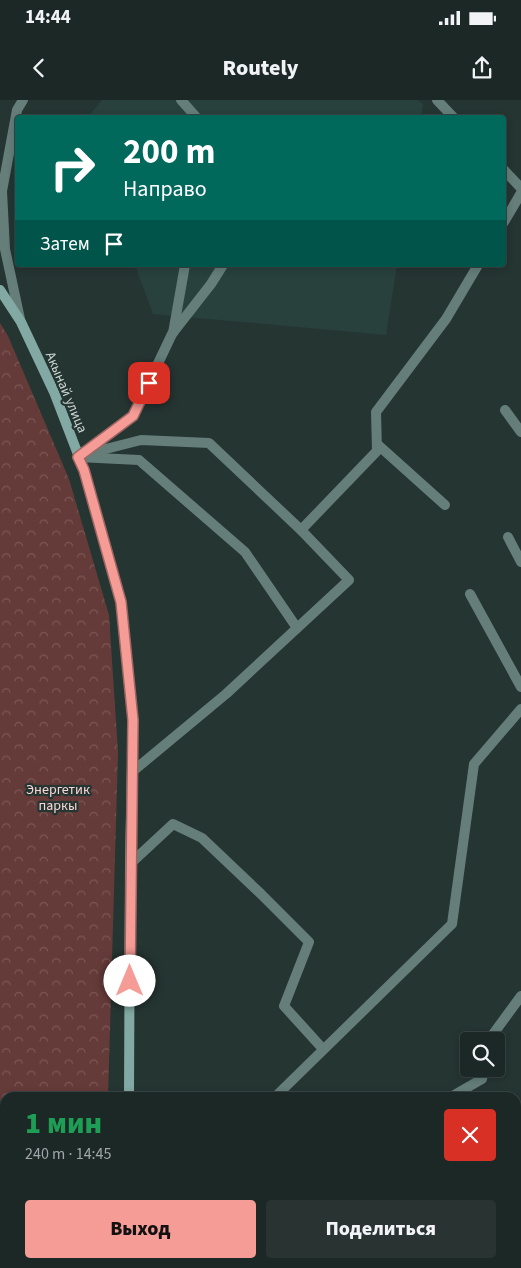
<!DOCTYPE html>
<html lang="ru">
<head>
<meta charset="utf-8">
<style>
	:root { --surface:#1c2826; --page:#293432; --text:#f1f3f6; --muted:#a0a6a7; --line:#3a4443; --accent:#f59c96 }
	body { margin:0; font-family:"Source Sans 3",sans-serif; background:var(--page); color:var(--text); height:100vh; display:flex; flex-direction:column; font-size:19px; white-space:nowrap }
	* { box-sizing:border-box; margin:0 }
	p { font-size:16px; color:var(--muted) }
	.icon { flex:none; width:28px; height:28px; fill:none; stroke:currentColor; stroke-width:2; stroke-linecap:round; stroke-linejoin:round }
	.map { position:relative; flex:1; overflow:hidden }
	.details { position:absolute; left:0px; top:992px; width:521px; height:176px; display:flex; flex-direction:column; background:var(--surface); border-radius:15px 15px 0 0; box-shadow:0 2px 8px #0003,0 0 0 1px var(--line) }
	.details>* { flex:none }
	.top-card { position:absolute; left:15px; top:15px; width:491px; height:152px; border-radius:5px; box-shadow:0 2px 8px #0003,0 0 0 1px var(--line); background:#00695c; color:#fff; overflow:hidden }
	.controls { position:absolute; left:460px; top:932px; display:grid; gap:10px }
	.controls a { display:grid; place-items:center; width:45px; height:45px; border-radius:5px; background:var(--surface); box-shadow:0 2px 8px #0003,0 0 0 1px var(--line); font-size:25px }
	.pin { position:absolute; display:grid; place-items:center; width:42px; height:42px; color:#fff; margin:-21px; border-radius:10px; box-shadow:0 2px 8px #0006 }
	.me { position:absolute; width:55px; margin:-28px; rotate:0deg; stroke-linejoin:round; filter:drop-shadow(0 0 4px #0008) }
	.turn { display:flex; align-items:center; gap:18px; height:105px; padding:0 25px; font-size:22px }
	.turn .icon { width:65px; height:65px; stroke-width:2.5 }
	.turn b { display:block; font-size:35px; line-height:42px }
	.then { display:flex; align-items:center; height:48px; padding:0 25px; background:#0003; gap:10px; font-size:19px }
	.round { display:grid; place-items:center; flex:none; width:52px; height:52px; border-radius:5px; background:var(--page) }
	.overview { display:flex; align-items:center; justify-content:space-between; height:85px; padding:0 25px }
	h1 { font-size:30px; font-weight:800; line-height:38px; color:#1e9e55 }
	.action { display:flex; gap:10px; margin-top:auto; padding:10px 25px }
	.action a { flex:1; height:58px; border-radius:5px; background:var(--accent); color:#111; font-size:20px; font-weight:800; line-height:58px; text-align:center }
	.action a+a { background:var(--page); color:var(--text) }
	.status { display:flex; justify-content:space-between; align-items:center; height:35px; padding:0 25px; background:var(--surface); direction:ltr }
	.status svg { height:14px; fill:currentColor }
	header { display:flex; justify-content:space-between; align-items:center; height:65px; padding:0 25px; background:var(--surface); font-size:22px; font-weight:800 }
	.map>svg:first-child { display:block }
	.built { fill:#28413d }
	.forest { fill:url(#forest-crowns) }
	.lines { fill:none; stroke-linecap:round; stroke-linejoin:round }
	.service { stroke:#657e7a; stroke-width:10 }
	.minor { stroke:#657e7a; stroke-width:10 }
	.tertiary { stroke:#657e7a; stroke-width:10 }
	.secondary { stroke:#82a9a3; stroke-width:10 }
	.route-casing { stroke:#9f6562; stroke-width:12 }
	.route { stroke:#f59c96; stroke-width:9 }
	.labels { text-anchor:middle; stroke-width:4.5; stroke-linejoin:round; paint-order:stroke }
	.street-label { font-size:14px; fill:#ccd6d5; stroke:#253532 }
	.park-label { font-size:14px; fill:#f8d6d4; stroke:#253532 }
</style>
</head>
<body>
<div class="status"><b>14:44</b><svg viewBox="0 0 49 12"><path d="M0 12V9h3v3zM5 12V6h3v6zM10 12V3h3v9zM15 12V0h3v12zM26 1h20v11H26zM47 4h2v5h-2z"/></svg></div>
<header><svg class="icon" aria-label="back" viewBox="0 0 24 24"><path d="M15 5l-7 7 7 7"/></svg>Routely<svg class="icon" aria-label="share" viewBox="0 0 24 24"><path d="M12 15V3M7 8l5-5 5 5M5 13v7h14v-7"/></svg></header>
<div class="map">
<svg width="521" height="1168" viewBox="0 0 521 1168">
	<defs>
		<pattern id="forest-crowns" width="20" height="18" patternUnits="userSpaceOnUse" patternTransform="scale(1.25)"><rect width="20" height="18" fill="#653b39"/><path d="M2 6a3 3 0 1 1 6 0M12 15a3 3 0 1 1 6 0" fill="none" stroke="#7a5755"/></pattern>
	</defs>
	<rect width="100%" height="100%" fill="#253532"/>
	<g class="built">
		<polygon points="102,0 418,0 423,4 421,18 87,18"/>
		<polygon points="135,165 397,165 386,235 153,214"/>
	</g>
	<polygon class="forest" points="0,223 8,236 69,379 109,515 118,652 108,997 5,998 5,1164 103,1164 100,1168 0,1168"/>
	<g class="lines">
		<g class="service">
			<polyline points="181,0 197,18"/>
			<polyline points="437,0 454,18"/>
			<polyline points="504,70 521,88"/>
			<polyline points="504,122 521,93"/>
			<polyline points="173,233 185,165"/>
			<polyline points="83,353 133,316 172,234 211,184 223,165"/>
			<polyline points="86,354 141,340 209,343 301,430"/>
			<polyline points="78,357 139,360 245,452 297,528"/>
			<polyline points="132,672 226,594 349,480 301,430 377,351 376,312 446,219 478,165"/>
		</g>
		<g class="minor">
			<polyline points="505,310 521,332"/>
			<polyline points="377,344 445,405"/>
			<polyline points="508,437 521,462"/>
			<polyline points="470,494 521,587"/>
			<polyline points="130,764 173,724 202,738 261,794 309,842 284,906 323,949"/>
			<polyline points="488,941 521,896"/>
			<polyline points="274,998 452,824 474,664 521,609"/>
			<polyline points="449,998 482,979 484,969"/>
			<polyline points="269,1164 273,1168"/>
			<polyline points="347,1164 350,1168"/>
			<polyline points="423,1168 427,1164"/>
		</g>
		<polyline class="tertiary" points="20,219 5,149 2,91 17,10 23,0"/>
		<g class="secondary">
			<polyline points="0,190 21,222 54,292 84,370 121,501 133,620 130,764 129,998"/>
			<polyline points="128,1168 128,1164"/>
		</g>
	</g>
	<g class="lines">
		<defs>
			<polyline id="route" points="130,881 133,620 121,502 84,370 78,357 133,316 149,283"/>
		</defs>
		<use href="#route" class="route-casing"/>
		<use href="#route" class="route"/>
	</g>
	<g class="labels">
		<g class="street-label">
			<text transform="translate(67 292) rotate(67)" y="5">Акынай улица</text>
		</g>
		<g class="park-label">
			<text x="58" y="694">Энергетик<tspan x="58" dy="16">паркы</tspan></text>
		</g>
	</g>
</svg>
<div class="controls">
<a><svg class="icon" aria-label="search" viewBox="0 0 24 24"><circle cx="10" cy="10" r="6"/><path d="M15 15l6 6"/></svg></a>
</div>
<div class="pin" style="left:149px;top:283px;background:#d93025"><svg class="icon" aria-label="arrive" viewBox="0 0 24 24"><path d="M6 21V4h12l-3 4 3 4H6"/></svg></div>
<svg class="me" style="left:130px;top:881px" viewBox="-20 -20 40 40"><circle r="19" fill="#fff"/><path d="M0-13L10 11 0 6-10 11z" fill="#f59c96"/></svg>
<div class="top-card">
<div class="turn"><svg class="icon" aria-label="right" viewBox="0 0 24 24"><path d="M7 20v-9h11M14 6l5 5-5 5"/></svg><div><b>200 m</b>Направо</div></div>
<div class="then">Затем<svg class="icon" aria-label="arrive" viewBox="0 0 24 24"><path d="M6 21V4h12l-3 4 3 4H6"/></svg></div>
</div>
<section class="details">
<div class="overview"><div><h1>1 мин</h1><p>240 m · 14:45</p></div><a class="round" style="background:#d93025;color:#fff"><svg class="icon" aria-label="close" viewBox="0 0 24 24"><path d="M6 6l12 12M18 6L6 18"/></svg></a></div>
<div class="action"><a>Выход</a><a>Поделиться</a></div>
</section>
</div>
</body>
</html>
